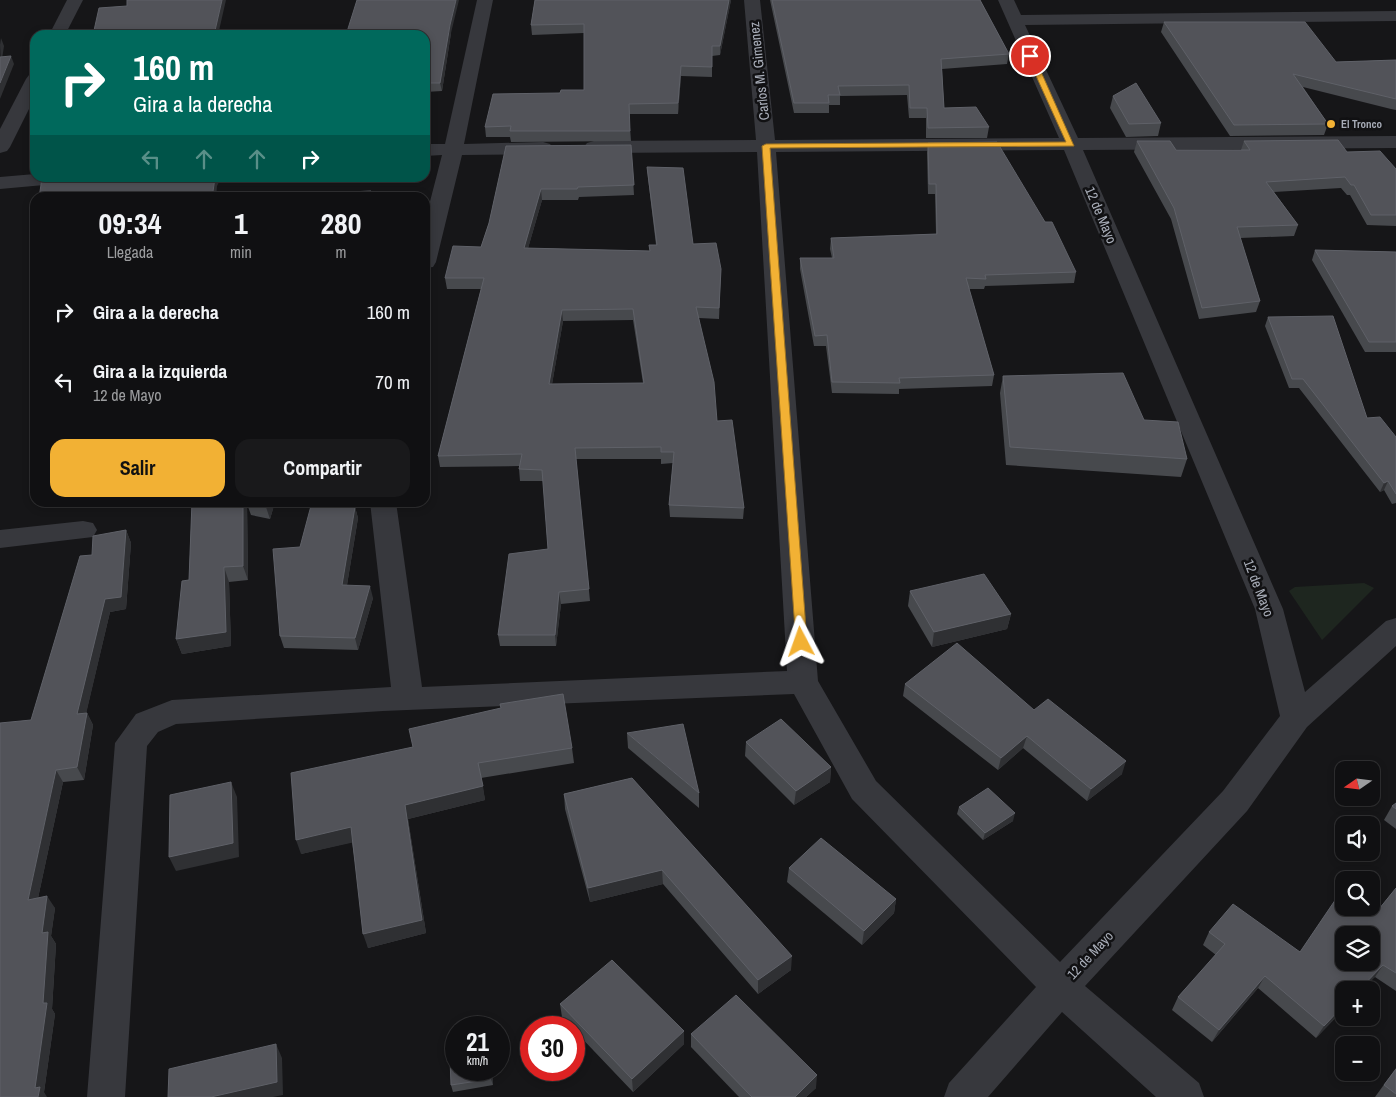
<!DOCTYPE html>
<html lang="es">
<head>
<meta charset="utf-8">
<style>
	:root { --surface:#101012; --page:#19191b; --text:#f1f3f6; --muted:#9c9d9f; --line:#303032; --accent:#f2b134 }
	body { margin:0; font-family:"Archivo Narrow",sans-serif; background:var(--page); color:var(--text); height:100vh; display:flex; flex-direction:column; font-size:19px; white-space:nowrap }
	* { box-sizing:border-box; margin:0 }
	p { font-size:16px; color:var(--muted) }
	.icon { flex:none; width:28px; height:28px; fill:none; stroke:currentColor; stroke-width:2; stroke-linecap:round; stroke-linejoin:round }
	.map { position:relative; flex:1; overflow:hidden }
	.details { position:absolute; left:30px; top:192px; width:400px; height:315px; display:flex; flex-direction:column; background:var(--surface); border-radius:15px; box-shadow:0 2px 8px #0003,0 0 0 1px var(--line) }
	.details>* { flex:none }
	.banner { position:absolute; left:30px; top:30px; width:400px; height:152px; border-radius:15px; box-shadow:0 2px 8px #0003,0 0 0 1px var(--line); background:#00695c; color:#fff; overflow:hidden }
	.needle { width:32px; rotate:256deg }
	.fabs { position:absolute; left:1335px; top:761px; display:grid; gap:10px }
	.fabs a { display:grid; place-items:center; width:45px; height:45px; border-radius:10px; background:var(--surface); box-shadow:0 2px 8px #0003,0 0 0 1px var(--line); font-size:25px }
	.speed { position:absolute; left:445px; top:1016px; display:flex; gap:10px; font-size:25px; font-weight:700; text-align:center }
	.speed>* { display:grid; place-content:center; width:65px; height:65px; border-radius:50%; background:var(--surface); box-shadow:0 2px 8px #0003,0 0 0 1px var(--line); line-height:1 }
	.speed small { font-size:12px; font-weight:400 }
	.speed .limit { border:8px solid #d22; background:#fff; color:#111 }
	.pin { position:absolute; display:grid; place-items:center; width:42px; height:42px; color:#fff; margin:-21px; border:2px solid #fff; border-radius:50%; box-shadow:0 1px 5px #0007 }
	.me { position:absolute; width:55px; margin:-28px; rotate:356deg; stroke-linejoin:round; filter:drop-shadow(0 0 4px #0008) }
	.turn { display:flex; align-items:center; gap:18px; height:105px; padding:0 20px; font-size:22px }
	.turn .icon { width:65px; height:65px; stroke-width:2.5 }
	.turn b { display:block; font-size:35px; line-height:42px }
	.lanes { display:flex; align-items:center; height:48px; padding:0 20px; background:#0003; justify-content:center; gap:25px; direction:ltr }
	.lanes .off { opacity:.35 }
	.eta { display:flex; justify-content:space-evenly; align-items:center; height:85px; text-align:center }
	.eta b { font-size:30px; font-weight:700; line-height:35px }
	.button { display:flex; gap:10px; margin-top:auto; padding:10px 20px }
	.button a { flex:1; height:58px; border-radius:15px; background:var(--accent); color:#111; font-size:20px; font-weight:700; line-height:58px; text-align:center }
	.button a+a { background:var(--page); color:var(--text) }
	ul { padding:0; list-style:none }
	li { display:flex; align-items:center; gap:15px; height:70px; padding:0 20px }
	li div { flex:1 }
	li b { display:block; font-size:19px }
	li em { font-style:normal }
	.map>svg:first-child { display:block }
	.green { fill:#1e261f }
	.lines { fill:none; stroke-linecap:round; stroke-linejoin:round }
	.street { fill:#37383d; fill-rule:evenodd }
	.wall { fill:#47494d; fill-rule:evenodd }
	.shaded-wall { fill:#2f3033 }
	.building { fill:#525359; stroke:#5f6168; fill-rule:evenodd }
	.route { fill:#f2b134; stroke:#9d7322 }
	.poi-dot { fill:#f2b134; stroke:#111113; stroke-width:2 }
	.labels { text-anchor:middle; stroke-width:5; stroke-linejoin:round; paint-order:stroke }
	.far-poi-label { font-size:11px; font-weight:bold; fill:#a8adb8; stroke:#111113; text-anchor:start }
	.street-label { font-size:14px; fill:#a8adb8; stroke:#111113 }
</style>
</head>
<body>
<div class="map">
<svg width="1396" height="1097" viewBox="0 0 1396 1097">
	<rect width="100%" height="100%" fill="#161618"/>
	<polygon class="green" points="1364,583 1374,588 1322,640 1289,591 1295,587"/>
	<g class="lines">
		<g class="street">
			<polygon points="67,0 83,0 65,35 49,35"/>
			<polygon points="477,0 493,0 464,144 543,142 550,144 553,148 550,152 543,154 462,155 436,262 433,267 425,268 425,221 442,155 425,156 425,144 445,144"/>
			<path d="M744 0H760L775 140 1059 138 998 0H1014L1021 15 1396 11V21L1025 25 1078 138 1396 136V148L1083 150 1283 609 1305 692 1386 621 1396 618V646L1307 727 1247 811 1085 986 1199 1083 1204 1097H1156L1062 1012 988 1097H944L949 1083 1036 987 852 799 794 694 383 711 176 724 158 732 147 746 125 1097H87L115 743 136 714 172 700 391 687 370 502H396L422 687 787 671 757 152 594 153 587 151 584 147 587 143 594 141 756 140ZM1064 150 1255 609 1280 716 1223 791 1060 962 876 781 818 681 776 152Z"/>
			<polygon points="35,74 35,97 10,147 7,151 0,153 0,129 26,79 29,75"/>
			<polygon points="35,174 35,178 65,178 62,182 55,184 0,189 0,177"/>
			<polygon points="83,521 93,523 97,530 93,537 0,548 0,530"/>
		</g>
	</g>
	<g class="wall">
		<polygon points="535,0 731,0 720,55 712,56 712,77 681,76 678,114 629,114 631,141 511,142 510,137 486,137 485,127 560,93 584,90 584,33 532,35 531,25"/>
		<polygon points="770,0 980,0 1009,54 1007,64 942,69 944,108 989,127 987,138 926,138 926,118 909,118 907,95 840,96 840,105 829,105 829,113 794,113"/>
		<polygon points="1164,22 1336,62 1396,60 1396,110 1391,109 1303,87 1328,124 1324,135 1230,136 1161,32"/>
		<polygon points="451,33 442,91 425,92 425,35"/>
		<polygon points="1113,96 1161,123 1158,136 1126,137 1110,108"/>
		<polygon points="1137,141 1176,150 1241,150 1244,141 1347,152 1396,169 1396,226 1367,225 1350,195 1347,195 1341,188 1274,192 1298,225 1294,236 1240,238 1260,301 1256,312 1199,319 1171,219 1134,152"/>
		<polygon points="928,143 1045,222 1076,272 1074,283 985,286 984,289 969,289 994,375 992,386 899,389 899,394 832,393 826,346 814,346 800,269 800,258 832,258 830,249 831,238 936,234 935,194 928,194 927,153"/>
		<path d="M631 145 634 195 579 197 578 200H542L528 248 650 251 649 245H656L648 178 647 167 693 244 721 269 719 319 699 318 717 421 744 508 743 519 670 517 669 505 673 463 661 464V459H576L590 601 561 604 556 646H500L498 635 548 549 543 481H520L519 469 520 466 440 467 438 456 481 289H447L445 278 481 247 489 223 506 146ZM633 320 643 383 552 384 563 321Z"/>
		<polygon points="1315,250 1396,252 1396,352 1365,352 1312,260"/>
		<polygon points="1268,317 1367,418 1396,437 1396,503 1392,504 1384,490 1380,492 1299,388 1289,388 1265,326"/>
		<polygon points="1003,376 1144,420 1187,459 1181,477 1006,465 1000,393"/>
		<polygon points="192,502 275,502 270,519 251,515 247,504 248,580 229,582 231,646 182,654 176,639 189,580"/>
		<polygon points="355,507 358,518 347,585 373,598 358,650 284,648 280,636 300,547"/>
		<polygon points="126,530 131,543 126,609 110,612 86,713 87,713 93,725 84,780 63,782 38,898 55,908 51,936 56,944 52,1009 55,1014 44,1092 0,1097 92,555"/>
		<polygon points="910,591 1011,614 1007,629 932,647 908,606"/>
		<polygon points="905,684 1034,710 1122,774 1087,801 1023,748 998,770 903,696"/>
		<polygon points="627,733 699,793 699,808 628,748"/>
		<polygon points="746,742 831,767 830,782 794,805 745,756"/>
		<polygon points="413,747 572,748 574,763 481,778 485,800 408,819 426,933 368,948 352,842 301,854"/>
		<polygon points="632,778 791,970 758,994 663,884 590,902 565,809 564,794"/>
		<polygon points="1396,803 1396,829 1384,820 1392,806"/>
		<polygon points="959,807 1013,821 983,840 957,814"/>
		<polygon points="789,868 896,899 894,913 862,945 787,882"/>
		<polygon points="1396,888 1396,991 1375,977 1344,990 1344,1009 1316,1038 1258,988 1212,1042 1172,1010 1178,997 1216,955 1203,945 1209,932 1300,952 1379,909"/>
		<polygon points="560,1004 684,1044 633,1092 574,1030 574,1028 571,1028 562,1017"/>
		<polygon points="691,1034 816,1088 806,1097 739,1097 691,1047"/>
		<polygon points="1396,1068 1396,1097 1375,1097"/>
		<polygon points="456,1070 492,1070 493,1085 453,1092 451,1085"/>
	</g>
	<g class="shaded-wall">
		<polygon points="222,0 226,0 218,35 214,35"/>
		<polygon points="456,0 459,0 451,33 442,91 440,83 450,25"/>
		<polygon points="729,0 731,0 720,55 720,46"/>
		<polygon points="1,38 4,46 1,66 0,45"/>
		<polygon points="11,56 14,64 0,99 0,83"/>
		<polygon points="681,66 681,76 678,114 678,103"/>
		<polygon points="215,178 221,178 217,186 216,198 212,198"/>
		<polygon points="541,189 542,200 525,259 524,248"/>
		<polygon points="562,310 563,321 550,396 549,384"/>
		<polygon points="1388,481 1384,490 1380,492 1384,483"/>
		<polygon points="243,502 247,502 248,580 243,566"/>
		<polygon points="268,502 275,502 270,519 266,507"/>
		<polygon points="355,507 358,518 345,597 342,585"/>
		<polygon points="126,530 131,543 126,609 110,612 83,727 77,714 105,599"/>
		<polygon points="224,567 229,582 231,646 182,654 176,639"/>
		<polygon points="370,586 373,598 358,650 355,638"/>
		<polygon points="559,592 561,604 556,646 555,635"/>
		<polygon points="1011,614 1007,629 932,647 934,632"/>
		<polygon points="87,713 93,725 84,780 77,767"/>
		<polygon points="1027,736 1023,748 998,770 1001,758"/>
		<polygon points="1126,761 1122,774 1087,801 1091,789"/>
		<polygon points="831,767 830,782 794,805 796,791"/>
		<polygon points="56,770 63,782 35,912 28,900"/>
		<polygon points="231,782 237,797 239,857 176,871 169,857"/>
		<polygon points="483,786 485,800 408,819 426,933 368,948 363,934 405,805"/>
		<polygon points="1015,813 1013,821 983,840 985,833"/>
		<polygon points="351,827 355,842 301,854 296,840"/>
		<polygon points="662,870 663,884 590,902 588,888"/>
		<polygon points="47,896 55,908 51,936 56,944 52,1009 55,1014 44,1092 47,1097 38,1097 35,1088 43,1003 42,933"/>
		<polygon points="896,899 894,913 862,945 864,931"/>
		<polygon points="792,956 791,970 758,994 758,980"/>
		<polygon points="1383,965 1375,977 1362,990 1359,990"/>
		<polygon points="1265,976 1258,988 1212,1042 1219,1030"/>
		<polygon points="1344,1005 1344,1009 1316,1038 1324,1026"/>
		<polygon points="684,1031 684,1044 633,1092 632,1079"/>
		<polygon points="276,1044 282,1058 283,1095 273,1097 211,1097"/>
		<polygon points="491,1070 492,1070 493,1085 491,1079"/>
		<polygon points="817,1075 816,1088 806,1097 795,1097"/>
	</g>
	<g class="building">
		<polygon points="127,0 222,0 214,35 93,35 99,8 127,6"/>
		<polygon points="357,0 456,0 450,25 440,83 425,83 425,35 346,35"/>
		<polygon points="535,0 729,0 720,46 712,46 712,67 681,66 678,103 629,104 630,131 510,131 511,126 485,127 493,94 560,93 561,90 584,90 584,24 531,25"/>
		<polygon points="772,0 980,0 1009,54 941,59 944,108 976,107 989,127 928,128 927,108 910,108 909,85 838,86 840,95 828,95 829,103 794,103"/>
		<polygon points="1164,22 1305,22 1336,62 1396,60 1396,99 1293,74 1328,124 1234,125"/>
		<polygon points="11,56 0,83 0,57"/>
		<polygon points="1136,83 1161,123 1129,124 1113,96"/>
		<polygon points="1338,140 1347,152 1380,151 1396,169 1396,215 1371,215 1354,185 1351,185 1345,177 1266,182 1298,225 1237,227 1260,301 1202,308 1174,208 1137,141 1170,141 1176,150 1250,150 1244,141"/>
		<polygon points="997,142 1045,222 1052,222 1076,272 985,275 986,279 966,278 994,375 899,378 900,383 832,382 827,335 815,336 800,258 834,258 831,238 937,234 936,184 929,184 928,143"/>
		<path d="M631 145 634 185 578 187 577 189H541L524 248 650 251 649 245H657L647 167 683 168 693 244 716 243 721 269 719 308 696 307 714 382 717 421 732 420 744 508 669 505 674 452H661V447L575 448 589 589 559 592 555 635H498L509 554 548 549 542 470 519 469 522 454 438 456 484 278H445L453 246 481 247 489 223 506 146ZM633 309 644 383 549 384 562 310Z"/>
		<polygon points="42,178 215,178 212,198 39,198"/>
		<polygon points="371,191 371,198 326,198 327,193"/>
		<polygon points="1315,250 1396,252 1396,342 1369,342"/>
		<polygon points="1333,316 1367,418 1380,417 1396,437 1396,494 1388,481 1384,483 1303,379 1292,379 1268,317"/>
		<polygon points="1123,373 1144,420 1178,422 1187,459 1010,447 1003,376"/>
		<polygon points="192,502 243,502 243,566 224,567 226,632 176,639 182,581 189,580"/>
		<polygon points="247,502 268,502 266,507"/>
		<polygon points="312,502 337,502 355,507 342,585 370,586 355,638 280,636 273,549 300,547"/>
		<polygon points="126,530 121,597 105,599 77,714 87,713 77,767 56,770 28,900 47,896 42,933 48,932 43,1003 47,1003 35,1088 40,1087 38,1097 0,1097 0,723 31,720 80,556 92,555 93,536"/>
		<polygon points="984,574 1011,614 934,632 910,591"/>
		<polygon points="957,643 1034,710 1048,699 1126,761 1091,789 1027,736 1001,758 905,684"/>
		<polygon points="563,694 572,748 478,763 483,786 405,805 422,920 363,934 351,827 296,840 291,773 413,747 409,729 501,708 500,704"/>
		<polygon points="781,719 831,767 796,791 746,742"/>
		<polygon points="683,724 699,793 627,733"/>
		<polygon points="632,778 792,956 758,980 662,870 588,888 564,794"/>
		<polygon points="231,782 233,843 169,857 170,795"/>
		<polygon points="988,788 1015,813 985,833 959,807"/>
		<polygon points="1396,803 1396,809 1392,806"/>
		<polygon points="821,838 896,899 864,931 789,868"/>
		<path d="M1344 887V908H1371V905L1379 909 1396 888V973L1383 965 1359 990H1344V1005L1324 1026 1265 976 1219 1030 1178 997 1225 944 1209 932 1233 904 1300 952ZM1344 935H1371V962H1344Z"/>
		<polygon points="612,960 684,1031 632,1079 560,1004"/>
		<polygon points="736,995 817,1075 795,1097 752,1097 691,1034"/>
		<polygon points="456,1032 456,1070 491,1070 491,1079 451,1085 449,1033"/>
		<polygon points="276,1044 277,1082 211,1097 168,1097 169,1069"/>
		<polygon points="1396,1069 1396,1094 1384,1085"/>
	</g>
	<polygon class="route" points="1030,53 1034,56 1074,146 770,148 807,642 801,646 796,645 762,146 766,144 1066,142 1027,56"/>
	<circle class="poi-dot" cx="1331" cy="124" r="5"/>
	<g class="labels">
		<g class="far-poi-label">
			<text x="1341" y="128">El Tronco</text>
		</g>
		<g class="street-label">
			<text transform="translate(759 71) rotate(-96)" y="5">Carlos M. Gimenez</text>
			<text transform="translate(1101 215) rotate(67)" y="5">12 de Mayo</text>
			<text transform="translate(1259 588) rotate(69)" y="5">12 de Mayo</text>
			<text transform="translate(1090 955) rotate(-47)" y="5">12 de Mayo</text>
		</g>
	</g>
</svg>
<div class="fabs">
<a><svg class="needle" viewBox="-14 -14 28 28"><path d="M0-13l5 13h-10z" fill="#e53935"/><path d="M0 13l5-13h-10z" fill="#9c9d9f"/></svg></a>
<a><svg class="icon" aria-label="sound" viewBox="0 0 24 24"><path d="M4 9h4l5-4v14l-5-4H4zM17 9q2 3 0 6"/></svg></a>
<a><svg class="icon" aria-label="search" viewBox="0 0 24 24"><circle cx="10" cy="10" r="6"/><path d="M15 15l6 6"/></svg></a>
<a><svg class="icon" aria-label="layers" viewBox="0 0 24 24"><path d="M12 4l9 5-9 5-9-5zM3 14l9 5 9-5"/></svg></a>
<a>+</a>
<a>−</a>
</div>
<div class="speed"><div>21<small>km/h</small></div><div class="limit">30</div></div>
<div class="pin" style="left:1030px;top:56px;background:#d93025"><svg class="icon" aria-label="arrive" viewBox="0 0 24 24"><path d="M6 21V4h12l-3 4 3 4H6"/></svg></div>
<svg class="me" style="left:801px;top:642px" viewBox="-20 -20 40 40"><path d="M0-17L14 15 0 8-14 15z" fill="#f2b134" stroke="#fff" stroke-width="4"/></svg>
<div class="banner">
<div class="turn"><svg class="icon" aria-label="right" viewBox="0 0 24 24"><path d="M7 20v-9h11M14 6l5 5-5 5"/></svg><div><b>160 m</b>Gira a la derecha</div></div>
<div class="lanes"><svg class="icon off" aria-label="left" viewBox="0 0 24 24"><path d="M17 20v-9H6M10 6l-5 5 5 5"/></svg><svg class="icon off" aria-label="ahead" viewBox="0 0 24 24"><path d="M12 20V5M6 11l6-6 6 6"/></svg><svg class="icon off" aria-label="ahead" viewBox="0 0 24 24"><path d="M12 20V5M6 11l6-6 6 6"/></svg><svg class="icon" aria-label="right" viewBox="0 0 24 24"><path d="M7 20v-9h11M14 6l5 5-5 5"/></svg></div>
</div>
<section class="details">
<div class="eta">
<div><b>09:34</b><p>Llegada</p></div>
<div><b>1</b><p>min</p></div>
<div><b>280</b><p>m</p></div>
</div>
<ul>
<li><svg class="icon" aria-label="right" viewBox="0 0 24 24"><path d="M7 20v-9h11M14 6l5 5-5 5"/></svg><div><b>Gira a la derecha</b></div><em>160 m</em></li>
<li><svg class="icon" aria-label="left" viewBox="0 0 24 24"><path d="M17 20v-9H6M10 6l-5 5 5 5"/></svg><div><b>Gira a la izquierda</b><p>12 de Mayo</p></div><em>70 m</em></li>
</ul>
<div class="button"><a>Salir</a><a>Compartir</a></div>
</section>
</div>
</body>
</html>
